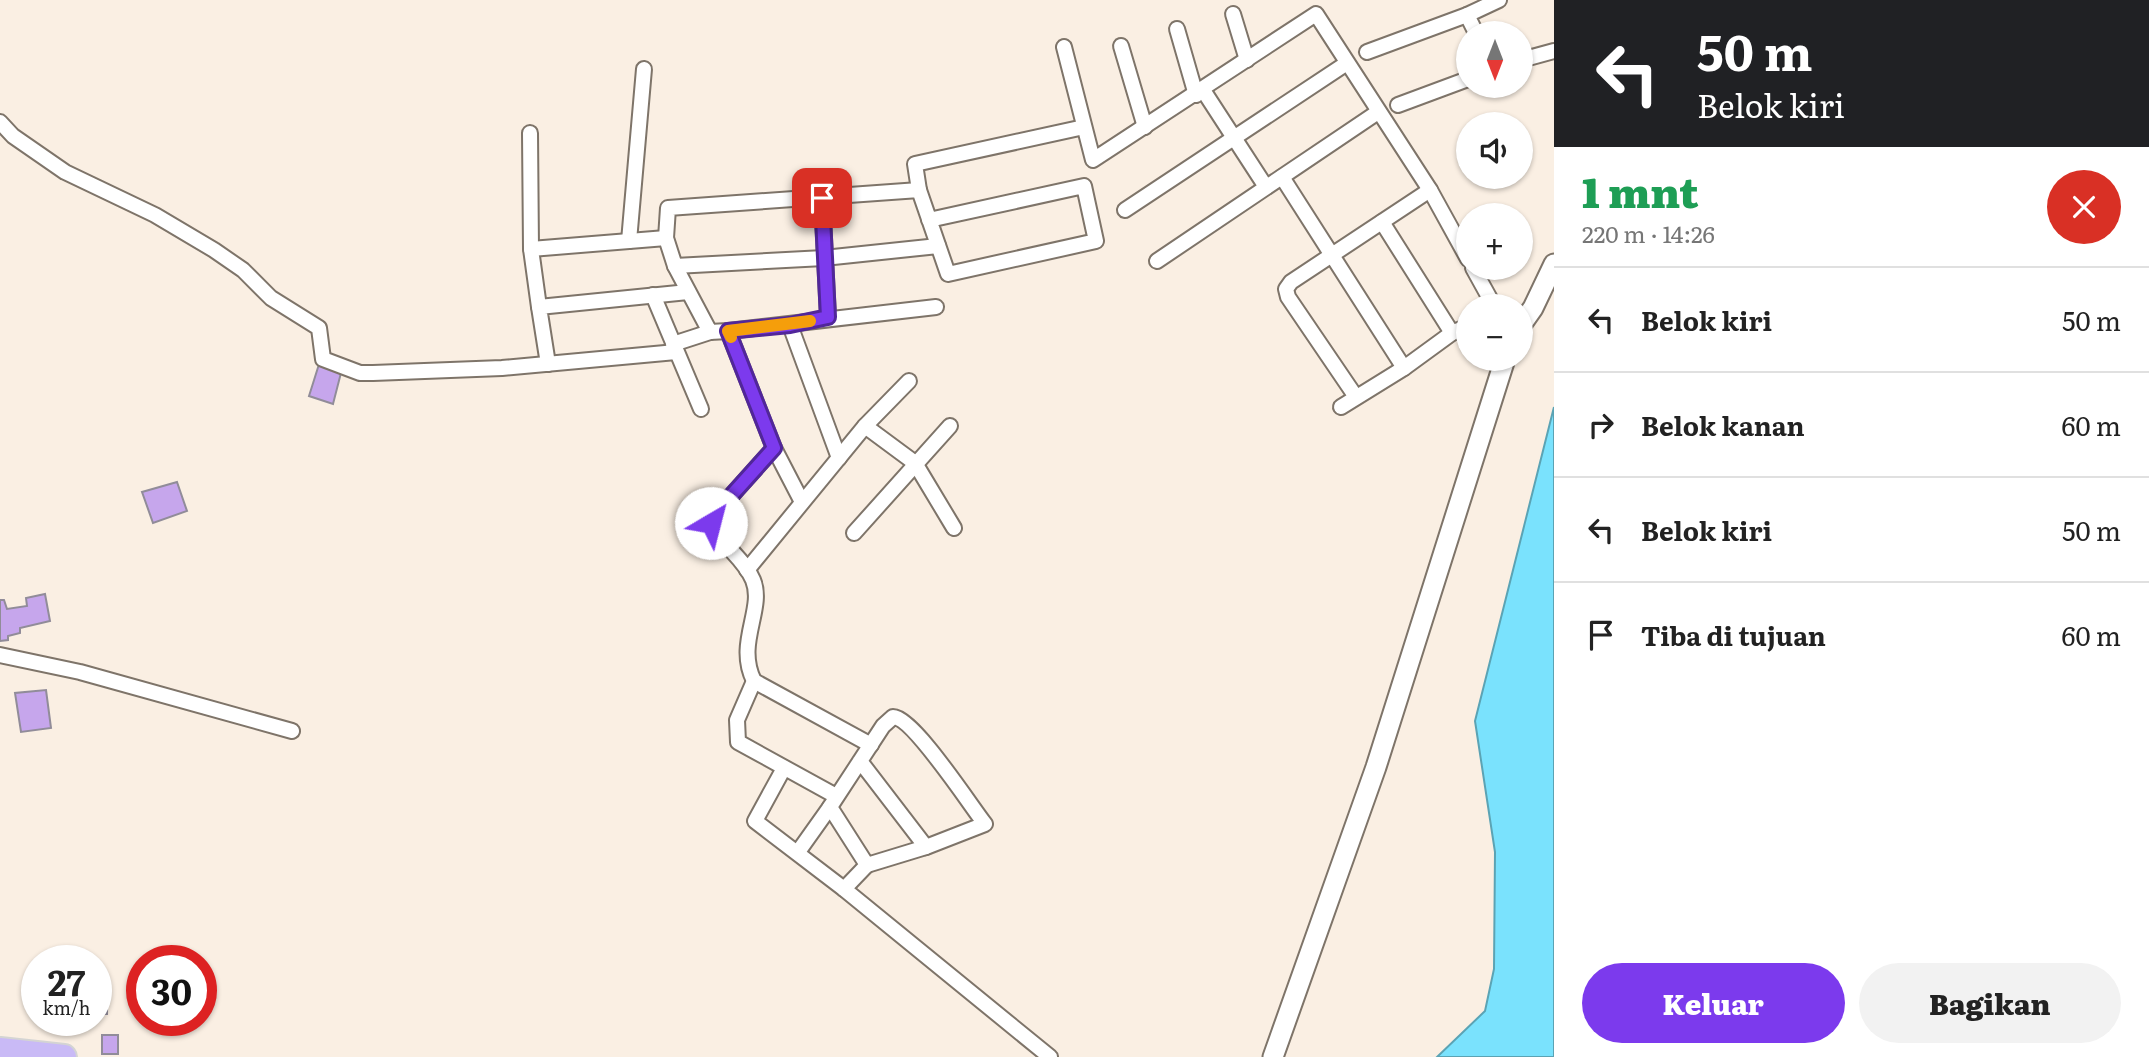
<!DOCTYPE html>
<html lang="id">
<head>
<meta charset="utf-8">
<style>
	:root { --surface:#fff; --page:#f2f2f2; --text:#222; --muted:#767676; --line:#e0e0e0; --accent:#7c3aed }
	body { margin:0; font-family:Literata,serif; background:var(--page); color:var(--text); height:100vh; display:flex; flex-direction:column; font-size:26px; white-space:nowrap }
	* { box-sizing:border-box; margin:0 }
	p { font-size:23px; color:var(--muted) }
	.icon { flex:none; width:38px; height:38px; fill:none; stroke:currentColor; stroke-width:2; stroke-linecap:round; stroke-linejoin:round }
	.map { position:relative; flex:1; overflow:hidden }
	.drawer { display:flex; flex-direction:column; background:var(--surface); width:595px }
	.drawer>* { flex:none }
	.guide { background:#202124; color:#fff; overflow:hidden }
	.needle { width:46px; rotate:180deg }
	.buttons { position:absolute; left:1456px; top:21px; display:grid; gap:14px }
	.buttons a { display:grid; place-items:center; width:77px; height:77px; border-radius:50%; background:var(--surface); box-shadow:0 2px 5px #0004; font-size:35px }
	.speed { position:absolute; left:21px; top:945px; display:flex; gap:14px; font-size:35px; font-weight:700; text-align:center }
	.speed>* { display:grid; place-content:center; width:91px; height:91px; border-radius:50%; background:var(--surface); box-shadow:0 2px 5px #0004; line-height:1 }
	.speed small { font-size:18px; font-weight:400 }
	.speed .limit { border:10px solid #d22; background:#fff; color:#111 }
	.pin { position:absolute; display:grid; place-items:center; width:60px; height:60px; color:#fff; margin:-30px; border-radius:14px; box-shadow:0 4px 10px #0006 }
	.me { position:absolute; width:77px; margin:-38px; rotate:37deg; stroke-linejoin:round; filter:drop-shadow(0 0 5px #0008) }
	.turn { display:flex; align-items:center; gap:24px; height:147px; padding:0 28px; font-size:32px }
	.turn .icon { width:91px; height:91px; stroke-width:2.5 }
	.turn b { display:block; font-size:49px; line-height:60px }
	.round { display:grid; place-items:center; flex:none; width:74px; height:74px; border-radius:37px; background:var(--page) }
	.headline { display:flex; align-items:center; justify-content:space-between; height:119px; padding:0 28px }
	h1 { font-size:42px; font-weight:800; line-height:52px; color:#1e9e55 }
	.cta { display:flex; gap:14px; margin-top:auto; padding:14px 28px }
	.cta a { flex:1; height:80px; border-radius:42px; background:var(--accent); color:#fff; font-size:28px; font-weight:800; line-height:80px; text-align:center }
	.cta a+a { background:var(--page); color:var(--text) }
	ul { padding:0; list-style:none }
	li { display:flex; align-items:center; gap:21px; height:105px; padding:0 28px; border-top:2px solid var(--line) }
	li div { flex:1 }
	li b { display:block; font-size:26px }
	li em { font-style:normal }
	main { display:flex; flex:1; min-height:0 }
	.map>svg:first-child { display:block }
	.water { fill:#7ae2fd; stroke:#5ba3b4; stroke-width:2 }
	.building { fill:#c6a6ec; stroke:#918c99; stroke-width:2 }
	.lines { fill:none; stroke-linecap:round; stroke-linejoin:round }
	.street-casing { stroke:#7e7469; stroke-width:18 }
	.secondary-casing { stroke:#7e7469; stroke-width:23 }
	.highway-casing { stroke:#d4d4d3; stroke-width:28 }
	.street { stroke:#fff; stroke-width:14 }
	.secondary { stroke:#fff; stroke-width:19 }
	.highway { stroke:#c9baf6; stroke-width:24 }
	.route-casing { stroke:#51269a; stroke-width:18 }
	.route { stroke:#7c3aed; stroke-width:12 }
	.slow { stroke:#f59e0b; stroke-width:12 }
</style>
</head>
<body>
<main>
<div class="map">
<svg width="1554" height="1057" viewBox="0 0 1554 1057">
	<rect width="100%" height="100%" fill="#faefe3"/>
	<polygon class="water" points="1554,407 1554,1057 1437,1057 1485,1011 1494,969 1495,852 1475,721"/>
	<g class="building">
		<polygon points="320,361 342,369 333,404 309,396"/>
		<polygon points="177,482 187,511 153,523 142,492"/>
		<polygon points="45,594 50,621 20,628 20,633 8,636 8,640 0,641 0,600 4,600 7,609 27,606 26,598"/>
		<polygon points="46,690 51,728 21,732 15,693"/>
		<rect x="96" y="977" width="11" height="37"/>
		<rect x="102" y="1035" width="16" height="19"/>
	</g>
	<g class="lines">
		<defs>
			<g id="street">
				<polyline points="1233,14 1247,60"/>
				<polyline points="1177,29 1196,95"/>
				<polyline points="1476,33 1467,15 1499,0"/>
				<polyline points="1121,46 1145,127"/>
				<polyline points="1064,47 1093,160 1316,14 1430,190 1468,259"/>
				<polyline points="1367,52 1467,15"/>
				<polyline points="1521,60 1554,51"/>
				<polyline points="1203,90 1266,187"/>
				<polyline points="1398,105 1468,79"/>
				<polyline points="0,122 13,136 65,172 155,215 214,250 243,270 271,298 319,328 323,359 360,373 373,373 502,368 676,352"/>
				<polyline points="530,133 531,249"/>
				<polyline points="1282,177 1404,368"/>
				<polyline points="919,190 915,164 1084,127"/>
				<polyline points="822,198 828,317"/>
				<polyline points="1125,210 1347,63"/>
				<polyline points="1382,222 1452,333"/>
				<polyline points="629,241 644,69"/>
				<polyline points="1157,261 1378,112"/>
				<polyline points="675,266 824,258 938,246"/>
				<polyline points="1473,268 1494,306"/>
				<polyline points="653,295 701,409"/>
				<polyline points="539,307 531,249 666,238"/>
				<polyline points="790,325 839,458"/>
				<polyline points="728,331 936,307"/>
				<polyline points="673,344 710,332"/>
				<polyline points="548,364 539,307 688,292"/>
				<polyline points="1356,397 1288,297 1286,289 1291,282 1430,190"/>
				<polyline points="1341,407 1404,368 1452,333 1468,326"/>
				<polyline points="865,426 915,463 954,528"/>
				<path d="M774 448 713 516 711 523C721 545 744 558 753 580 765 609 735 643 754 681L871 745"/>
				<polyline points="802,502 774,448 728,331 710,332 675,266 666,238 668,208 919,190 948,274 1096,241 1084,186 929,220"/>
				<polyline points="854,533 950,426"/>
				<polyline points="747,570 865,426 909,381"/>
				<polyline points="0,655 80,672 292,731"/>
				<polyline points="754,681 737,720 738,742 836,796"/>
				<path d="M860 761 926 847 985 824C970 805 913 717 893 717L883 726 830 807 867 865 844 889 1050 1057"/>
				<polyline points="784,768 755,821 844,889"/>
				<polyline points="798,852 830,807"/>
				<polyline points="867,865 926,847"/>
			</g>
			<g id="secondary">
				<polyline points="1521,325 1533,308 1554,264"/>
				<polyline points="1273,1057 1376,767 1505,359"/>
			</g>
			<polyline id="highway" points="0,1050 64,1057"/>
		</defs>
		<use href="#street" class="street-casing"/>
		<use href="#secondary" class="secondary-casing"/>
		<use href="#highway" class="highway-casing"/>
		<use href="#street" class="street"/>
		<use href="#secondary" class="secondary"/>
		<use href="#highway" class="highway"/>
	</g>
	<g class="lines">
		<defs>
			<polyline id="route" points="711,523 713,516 774,448 728,331 790,325 828,317 822,198"/>
		</defs>
		<use href="#route" class="route-casing"/>
		<use href="#route" class="route"/>
		<polyline class="slow" points="731,337 728,331 810,321"/>
	</g>
</svg>
<div class="buttons">
<a><svg class="needle" viewBox="-14 -14 28 28"><path d="M0-13l5 13h-10z" fill="#e53935"/><path d="M0 13l5-13h-10z" fill="#767676"/></svg></a>
<a><svg class="icon" aria-label="sound" viewBox="0 0 24 24"><path d="M4 9h4l5-4v14l-5-4H4zM17 9q2 3 0 6"/></svg></a>
<a>+</a>
<a>−</a>
</div>
<div class="speed"><div>27<small>km/h</small></div><div class="limit">30</div></div>
<div class="pin" style="left:822px;top:198px;background:#d93025"><svg class="icon" aria-label="arrive" viewBox="0 0 24 24"><path d="M6 21V4h12l-3 4 3 4H6"/></svg></div>
<svg class="me" style="left:711px;top:523px" viewBox="-20 -20 40 40"><circle r="19" fill="#fff"/><path d="M0-13L10 11 0 6-10 11z" fill="#7c3aed"/></svg>
</div>
<section class="drawer">
<div class="guide">
<div class="turn"><svg class="icon" aria-label="left" viewBox="0 0 24 24"><path d="M17 20v-9H6M10 6l-5 5 5 5"/></svg><div><b>50 m</b>Belok kiri</div></div>
</div>
<div class="headline"><div><h1>1 mnt</h1><p>220 m · 14:26</p></div><a class="round" style="background:#d93025;color:#fff"><svg class="icon" aria-label="close" viewBox="0 0 24 24"><path d="M6 6l12 12M18 6L6 18"/></svg></a></div>
<ul>
<li><svg class="icon" aria-label="left" viewBox="0 0 24 24"><path d="M17 20v-9H6M10 6l-5 5 5 5"/></svg><div><b>Belok kiri</b></div><em>50 m</em></li>
<li><svg class="icon" aria-label="right" viewBox="0 0 24 24"><path d="M7 20v-9h11M14 6l5 5-5 5"/></svg><div><b>Belok kanan</b></div><em>60 m</em></li>
<li><svg class="icon" aria-label="left" viewBox="0 0 24 24"><path d="M17 20v-9H6M10 6l-5 5 5 5"/></svg><div><b>Belok kiri</b></div><em>50 m</em></li>
<li><svg class="icon" aria-label="arrive" viewBox="0 0 24 24"><path d="M6 21V4h12l-3 4 3 4H6"/></svg><div><b>Tiba di tujuan</b></div><em>60 m</em></li>
</ul>
<div class="cta"><a>Keluar</a><a>Bagikan</a></div>
</section>
</main>
</body>
</html>
